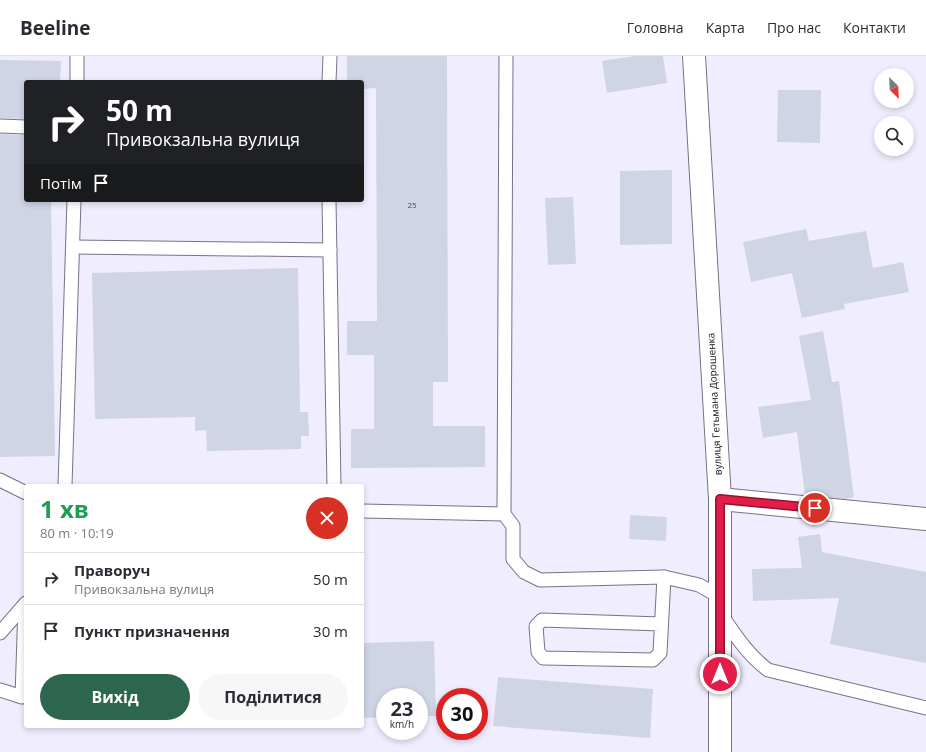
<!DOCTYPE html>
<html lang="uk">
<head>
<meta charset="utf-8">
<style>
	:root { --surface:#fff; --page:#f7f7f7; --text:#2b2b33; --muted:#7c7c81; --line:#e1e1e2; --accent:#2d664e }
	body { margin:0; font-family:"Open Sans",sans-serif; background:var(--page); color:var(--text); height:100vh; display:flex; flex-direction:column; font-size:15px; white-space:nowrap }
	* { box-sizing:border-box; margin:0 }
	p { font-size:13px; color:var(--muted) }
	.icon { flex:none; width:22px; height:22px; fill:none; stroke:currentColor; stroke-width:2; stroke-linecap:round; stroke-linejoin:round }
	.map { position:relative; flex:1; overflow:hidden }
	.side { position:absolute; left:24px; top:428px; width:340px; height:244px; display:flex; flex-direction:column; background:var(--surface); border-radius:4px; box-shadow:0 2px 6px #0003 }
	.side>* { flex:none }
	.top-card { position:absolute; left:24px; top:24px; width:340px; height:122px; border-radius:4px; box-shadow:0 2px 6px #0003; background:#202124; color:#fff; overflow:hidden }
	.needle { width:26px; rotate:156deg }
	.controls { position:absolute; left:874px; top:12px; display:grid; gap:8px }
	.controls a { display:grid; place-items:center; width:40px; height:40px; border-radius:50%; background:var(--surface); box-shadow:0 2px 6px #0003; font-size:20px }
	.speed { position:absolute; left:376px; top:632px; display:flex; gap:8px; font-size:20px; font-weight:700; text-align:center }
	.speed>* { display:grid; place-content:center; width:52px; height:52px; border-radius:50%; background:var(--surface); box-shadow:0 2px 6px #0003; line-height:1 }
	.speed small { font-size:10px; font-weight:400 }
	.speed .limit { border:6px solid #d22; background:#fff; color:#111 }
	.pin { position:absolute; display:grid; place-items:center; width:34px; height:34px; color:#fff; margin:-17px; border:2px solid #fff; border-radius:50%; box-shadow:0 1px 4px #0007 }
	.me { position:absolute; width:44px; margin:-22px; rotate:0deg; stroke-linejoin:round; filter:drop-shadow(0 0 3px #0008) }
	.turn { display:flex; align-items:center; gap:14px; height:84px; padding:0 16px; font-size:18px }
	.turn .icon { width:52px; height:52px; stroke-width:2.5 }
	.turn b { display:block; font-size:28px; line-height:34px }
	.then { display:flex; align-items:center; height:38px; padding:0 16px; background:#0003; gap:8px; font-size:15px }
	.round { display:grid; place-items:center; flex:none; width:42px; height:42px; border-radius:21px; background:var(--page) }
	.head { display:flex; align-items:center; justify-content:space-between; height:68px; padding:0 16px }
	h1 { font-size:24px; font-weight:700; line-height:30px; color:#1e9e55 }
	.primary-button { display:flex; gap:8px; margin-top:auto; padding:8px 16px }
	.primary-button a { flex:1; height:46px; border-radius:24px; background:var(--accent); color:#fff; font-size:16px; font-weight:700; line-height:46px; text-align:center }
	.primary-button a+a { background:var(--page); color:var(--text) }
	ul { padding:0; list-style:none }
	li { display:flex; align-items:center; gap:12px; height:52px; padding:0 16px; border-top:1px solid var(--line) }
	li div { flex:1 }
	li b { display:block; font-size:15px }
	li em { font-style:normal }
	header { display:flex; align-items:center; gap:24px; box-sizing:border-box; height:56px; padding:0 20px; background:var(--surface); border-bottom:1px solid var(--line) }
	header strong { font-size:19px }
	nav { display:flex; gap:22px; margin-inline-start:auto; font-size:14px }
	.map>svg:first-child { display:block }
	.building { fill:#cfd5e5 }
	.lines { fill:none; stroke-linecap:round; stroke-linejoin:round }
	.service-casing { stroke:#767382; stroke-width:15 }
	.minor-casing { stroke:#767382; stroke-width:24 }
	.service { stroke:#fff; stroke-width:13 }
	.minor { stroke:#fff; stroke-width:22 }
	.route-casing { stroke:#92132f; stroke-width:10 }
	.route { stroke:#e11d48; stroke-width:7 }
	.labels { text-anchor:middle; stroke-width:4; stroke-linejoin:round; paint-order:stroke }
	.number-label { font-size:8px; fill:#464750 }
	.street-label { font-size:10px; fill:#19181e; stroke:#fcfcfc }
</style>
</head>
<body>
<header>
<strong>Beeline</strong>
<nav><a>Головна</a><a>Карта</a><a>Про нас</a><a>Контакти</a></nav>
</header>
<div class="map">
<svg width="926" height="696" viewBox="0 0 926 696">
	<rect width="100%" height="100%" fill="#f0edfe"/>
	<g class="building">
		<polygon points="347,0 447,0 448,326 433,326 433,370 485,370 485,411 351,412 351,373 374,373 374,299 347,299 347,265 377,265 376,32 362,33 362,26 347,26"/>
		<polygon points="635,0 663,0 667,27 607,37 602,5"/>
		<polygon points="0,4 61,5 60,26 26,26 26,63 0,62"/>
		<polygon points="778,34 821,34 820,87 777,86"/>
		<polygon points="0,78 26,79 26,144 51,144 55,400 0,401"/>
		<polygon points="672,114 672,188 620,189 620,115"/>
		<polygon points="573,141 576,208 548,209 545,142"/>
		<polygon points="806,173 809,185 866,175 873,212 903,206 909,236 844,248 845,253 802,262 792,217 751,226 743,186"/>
		<polygon points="298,212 300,356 308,356 309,380 301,380 301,393 207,395 206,374 195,375 195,361 95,363 92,217"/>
		<polygon points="823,275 832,326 839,325 854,441 845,443 805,439 797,376 763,382 758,351 811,344 799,280"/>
		<polygon points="630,459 667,461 666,485 629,483"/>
		<polygon points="820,478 822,496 926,516 926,607 830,588 839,542 753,545 752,513 802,512 798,481"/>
		<polygon points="434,585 436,660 419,660 419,641 385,641 385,661 362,662 362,587"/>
		<polygon points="498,621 653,633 650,682 493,670"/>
	</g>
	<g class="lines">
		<defs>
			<g id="service">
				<polyline points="77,26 77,0"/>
				<polyline points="329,26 330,0"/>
				<polyline points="0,70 26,71"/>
				<polyline points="329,144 334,430"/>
				<polyline points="73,191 330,194"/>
				<polyline points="0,424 26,437"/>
				<polyline points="65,430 74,144"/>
				<polyline points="362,455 504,458 513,470 513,503 524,516 540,524 664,521 699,529 720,541"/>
				<polyline points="504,458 506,0"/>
				<path d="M722 560C736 580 748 599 768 614L926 652"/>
				<polyline points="661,568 542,564 536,570 538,596 543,602 653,604 660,597 664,521"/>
				<polyline points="0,577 26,547"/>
				<polyline points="0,634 22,641 25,549 26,549"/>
			</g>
			<g id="minor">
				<polyline points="694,0 720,443 720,696"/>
				<polyline points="720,443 926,463"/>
			</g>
		</defs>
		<use href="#service" class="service-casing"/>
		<use href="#minor" class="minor-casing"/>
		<use href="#service" class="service"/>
		<use href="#minor" class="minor"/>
	</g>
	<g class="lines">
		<defs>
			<polyline id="route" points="720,618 720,443 815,452"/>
		</defs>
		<use href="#route" class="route-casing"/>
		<use href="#route" class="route"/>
	</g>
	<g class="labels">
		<g class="number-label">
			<text x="412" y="152">25</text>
		</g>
		<g class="street-label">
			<text transform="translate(714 348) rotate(-93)" y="4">вулиця Гетьмана Дорошенка</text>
		</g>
	</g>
</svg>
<div class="controls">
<a><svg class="needle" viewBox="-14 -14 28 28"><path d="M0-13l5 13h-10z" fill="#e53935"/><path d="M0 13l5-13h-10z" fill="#7c7c81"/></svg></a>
<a><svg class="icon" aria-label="search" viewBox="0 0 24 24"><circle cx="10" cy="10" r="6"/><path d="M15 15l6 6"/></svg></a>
</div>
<div class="speed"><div>23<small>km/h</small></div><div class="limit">30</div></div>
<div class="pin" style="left:815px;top:452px;background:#d93025"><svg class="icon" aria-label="arrive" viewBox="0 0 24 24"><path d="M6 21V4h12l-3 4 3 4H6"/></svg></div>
<svg class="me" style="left:720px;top:618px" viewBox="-20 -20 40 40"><circle r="17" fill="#e11d48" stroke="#fff" stroke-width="3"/><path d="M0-11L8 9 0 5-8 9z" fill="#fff"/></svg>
<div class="top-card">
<div class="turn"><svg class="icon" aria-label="right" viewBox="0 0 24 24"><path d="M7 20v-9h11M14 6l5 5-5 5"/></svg><div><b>50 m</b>Привокзальна вулиця</div></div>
<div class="then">Потім<svg class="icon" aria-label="arrive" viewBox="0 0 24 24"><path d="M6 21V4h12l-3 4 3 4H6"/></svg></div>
</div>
<section class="side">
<div class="head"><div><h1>1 хв</h1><p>80 m · 10:19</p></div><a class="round" style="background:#d93025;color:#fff"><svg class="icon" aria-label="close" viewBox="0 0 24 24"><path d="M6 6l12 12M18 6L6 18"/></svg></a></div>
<ul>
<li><svg class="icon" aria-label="right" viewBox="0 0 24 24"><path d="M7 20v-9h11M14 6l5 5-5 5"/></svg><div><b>Праворуч</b><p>Привокзальна вулиця</p></div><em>50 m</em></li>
<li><svg class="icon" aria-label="arrive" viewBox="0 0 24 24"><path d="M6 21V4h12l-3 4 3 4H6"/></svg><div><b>Пункт призначення</b></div><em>30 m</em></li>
</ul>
<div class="primary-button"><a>Вихід</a><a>Поділитися</a></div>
</section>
</div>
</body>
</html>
